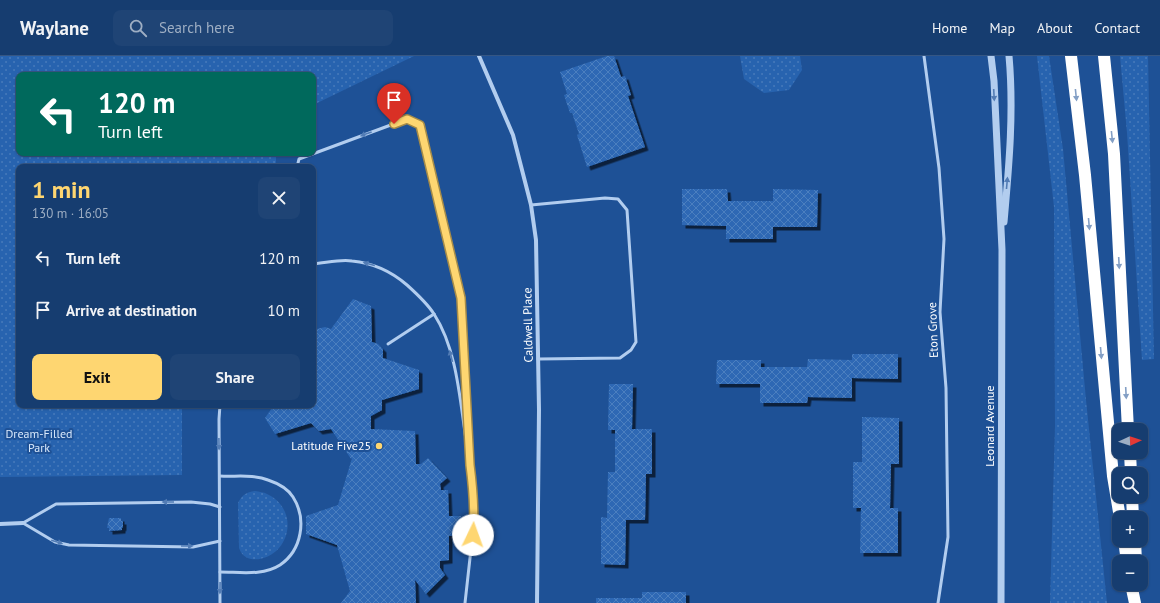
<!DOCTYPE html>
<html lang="en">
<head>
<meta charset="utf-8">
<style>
	:root { --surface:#163d70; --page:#1f4475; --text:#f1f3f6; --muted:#9eaec3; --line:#355683; --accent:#fed671 }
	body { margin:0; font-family:"PT Sans",sans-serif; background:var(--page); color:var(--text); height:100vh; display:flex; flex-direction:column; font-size:15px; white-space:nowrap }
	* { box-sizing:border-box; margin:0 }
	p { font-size:13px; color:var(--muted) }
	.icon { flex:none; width:22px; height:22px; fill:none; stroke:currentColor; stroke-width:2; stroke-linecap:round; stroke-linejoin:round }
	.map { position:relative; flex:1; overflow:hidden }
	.details { position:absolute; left:16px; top:108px; width:300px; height:244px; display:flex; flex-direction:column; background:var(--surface); border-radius:8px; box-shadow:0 1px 3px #0004,0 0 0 1px var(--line) }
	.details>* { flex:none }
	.banner { position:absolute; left:16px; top:16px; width:300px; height:84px; border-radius:8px; box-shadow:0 1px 3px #0004,0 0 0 1px var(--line); background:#00695c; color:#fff; overflow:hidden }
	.needle { width:26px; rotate:87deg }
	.tools { position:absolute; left:1112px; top:367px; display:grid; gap:8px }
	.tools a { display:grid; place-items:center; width:36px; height:36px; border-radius:8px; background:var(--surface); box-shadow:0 1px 3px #0004,0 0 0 1px var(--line); font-size:20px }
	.pin { position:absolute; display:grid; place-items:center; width:34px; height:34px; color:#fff; margin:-41px -17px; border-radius:50% 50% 50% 0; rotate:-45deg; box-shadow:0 0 4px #0007 }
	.pin .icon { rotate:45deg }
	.me { position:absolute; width:44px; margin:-22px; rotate:3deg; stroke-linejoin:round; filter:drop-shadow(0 0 3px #0008) }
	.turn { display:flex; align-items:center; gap:14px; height:84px; padding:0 16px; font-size:18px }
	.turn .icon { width:52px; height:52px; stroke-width:2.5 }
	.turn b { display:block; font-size:28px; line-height:34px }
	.round { display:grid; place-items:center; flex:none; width:42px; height:42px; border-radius:8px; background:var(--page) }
	.overview { display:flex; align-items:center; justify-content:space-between; height:68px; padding:0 16px }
	h1 { font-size:24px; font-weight:800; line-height:30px; color:var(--accent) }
	.button { display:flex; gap:8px; margin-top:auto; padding:8px 16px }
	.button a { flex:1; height:46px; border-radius:8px; background:var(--accent); color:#111; font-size:16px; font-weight:800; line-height:46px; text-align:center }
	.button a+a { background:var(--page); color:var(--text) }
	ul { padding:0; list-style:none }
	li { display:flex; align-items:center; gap:12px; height:52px; padding:0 16px }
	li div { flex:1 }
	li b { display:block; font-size:15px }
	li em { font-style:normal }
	header { display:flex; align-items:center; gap:24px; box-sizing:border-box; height:56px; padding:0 20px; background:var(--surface); border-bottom:1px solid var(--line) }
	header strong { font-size:19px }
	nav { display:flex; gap:22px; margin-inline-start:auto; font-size:14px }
	.search { width:280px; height:36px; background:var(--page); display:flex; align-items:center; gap:10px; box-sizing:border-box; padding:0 14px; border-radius:8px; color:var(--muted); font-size:15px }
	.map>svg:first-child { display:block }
	.grass { fill:url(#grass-dots) }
	.building { fill:url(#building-cross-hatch); filter:url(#shadow) }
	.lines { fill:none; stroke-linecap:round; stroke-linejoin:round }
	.service { stroke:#b2cdef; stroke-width:3 }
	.minor { stroke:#b2cdef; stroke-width:4 }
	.tertiary { stroke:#b2cdef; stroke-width:7 }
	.motorway { stroke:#fff; stroke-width:12 }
	.oneway { fill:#527cb5 }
	.oneway2 { fill:#839fc5 }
	.route-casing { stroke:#a58b49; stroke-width:10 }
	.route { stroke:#fed671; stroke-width:7 }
	.poi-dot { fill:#fed671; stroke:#1e5196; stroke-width:1.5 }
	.labels { text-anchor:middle; stroke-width:4; stroke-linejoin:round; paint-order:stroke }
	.street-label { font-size:12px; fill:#fff; stroke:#1e5196 }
	.park-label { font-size:12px; fill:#d8e8fb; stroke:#1e5196 }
	.poi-label { font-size:12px; fill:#fff; stroke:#1e5196; text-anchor:end }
</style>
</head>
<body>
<header>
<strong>Waylane</strong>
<div class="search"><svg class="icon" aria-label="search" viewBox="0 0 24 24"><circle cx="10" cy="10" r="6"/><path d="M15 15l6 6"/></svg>Search here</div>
<nav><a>Home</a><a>Map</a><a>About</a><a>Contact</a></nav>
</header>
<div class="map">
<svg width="1160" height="547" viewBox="0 0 1160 547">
	<defs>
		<pattern id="grass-dots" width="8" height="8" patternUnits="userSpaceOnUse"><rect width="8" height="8" fill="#2763af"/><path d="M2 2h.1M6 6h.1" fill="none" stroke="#477abb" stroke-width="1.8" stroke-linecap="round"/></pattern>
		<pattern id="building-cross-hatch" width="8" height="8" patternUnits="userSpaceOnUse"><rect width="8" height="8" fill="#2d68b4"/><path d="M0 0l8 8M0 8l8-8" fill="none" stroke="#4c7fbf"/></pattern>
		<filter id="shadow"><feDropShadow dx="3.5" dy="3.5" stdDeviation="0" flood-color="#0009"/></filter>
	</defs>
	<rect width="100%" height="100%" fill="#1e5196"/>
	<g class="grass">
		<polygon points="0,0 414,0 313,49 313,19 19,19 19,97 276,97 276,111 19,111 19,349 182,349 182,419 0,421"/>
		<polygon points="740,0 800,0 802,14 789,34 764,37 744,23"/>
		<polygon points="1037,0 1049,0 1063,93 1086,344 1107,547 1050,547 1055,370 1054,151"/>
		<polygon points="1120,0 1148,0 1154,303 1142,304 1127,77"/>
		<path d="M255 435C259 436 264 436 267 438 289 448 294 474 279 492 269 504 245 510 239 492L238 447C242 439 246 436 255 435Z"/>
	</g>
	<g class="building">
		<polygon points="607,0 614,0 621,21 625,20 631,39 628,40 645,91 587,111 577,79 579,78 572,57 570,57 564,39 567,38 560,16"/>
		<polygon points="682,133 727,133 728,145 773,145 773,133 818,134 817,171 773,171 773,183 726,183 726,170 682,169"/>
		<polygon points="353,243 371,250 372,286 378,288 383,293 383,302 419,314 419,333 382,344 382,354 371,360 371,373 415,375 416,408 421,408 428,402 447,422 440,428 441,434 448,434 449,460 461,460 461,479 449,480 449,504 440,505 440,512 445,519 426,538 415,524 416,547 341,547 350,535 337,489 306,478 306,460 338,449 352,402 351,403 331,373 319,375 311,367 275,378 265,362 274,349 313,349 313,278 317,273 325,271 331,273"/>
		<polygon points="852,298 898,298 898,323 852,322 852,342 808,341 807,347 760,347 760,328 716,328 717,304 761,304 761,311 807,311 808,303 852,304"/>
		<polygon points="609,328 633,328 632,373 652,373 652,418 646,418 645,464 626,464 625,509 601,508 601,461 607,462 608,416 615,416 615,374 608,374"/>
		<polygon points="862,361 899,362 899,408 891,408 890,452 898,452 898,497 860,497 861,452 853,452 853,406 862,406"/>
		<polygon points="109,462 121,462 121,465 123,465 123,472 122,471 122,474 109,475 109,472 107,472"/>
		<polygon points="642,536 686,536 686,547 596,547 596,542 642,542"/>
	</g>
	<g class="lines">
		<g class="service">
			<polyline points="924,0 939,112 944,183 940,256 946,332 948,481 938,547"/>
			<polyline points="297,111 299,103 407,63 420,69 461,242 470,409"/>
			<polyline points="531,149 605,142 618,143 627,154 636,286 631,294 620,302 538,303"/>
			<path d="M313 208C326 207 340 203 352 205 373 207 392 216 407 229 417 238 427 247 434 258 458 295 460 348 467 390"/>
			<polyline points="388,288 434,258"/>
			<path d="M220 420C235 421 254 418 268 424 277 427 288 433 293 441 307 463 302 494 280 509 263 520 240 516 220 516"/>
			<polyline points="23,467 55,486 69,489 193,491 220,485"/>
			<polyline points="23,467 56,448 191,446 210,448 220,451"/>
			<polyline points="220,547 219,363 220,349"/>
			<polyline points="465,547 474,466 474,434 470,408"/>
		</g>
		<g class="minor">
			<polyline points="479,0 513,79 531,149 536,184 539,354 537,547"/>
			<polyline points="0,468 23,467"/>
		</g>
		<g class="tertiary">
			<polyline points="991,0 994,25 1002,194 1001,547"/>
			<path d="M1004 166C1009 110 1014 56 1009 0"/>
		</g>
		<g class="motorway">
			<polyline points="1071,0 1085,119 1113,420 1120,462"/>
			<polyline points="1104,0 1114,98 1128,374"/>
			<polyline points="1130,396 1131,418"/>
			<polyline points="1132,440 1133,462"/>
			<polyline points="1124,484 1127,506"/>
			<polyline points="1135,484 1136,506"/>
			<polyline points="1131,528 1135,547"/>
		</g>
	</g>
	<defs><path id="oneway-solid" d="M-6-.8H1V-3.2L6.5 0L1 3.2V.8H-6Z"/></defs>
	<g class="oneway">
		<use href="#oneway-solid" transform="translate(994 39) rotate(87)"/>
		<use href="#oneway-solid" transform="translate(366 78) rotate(160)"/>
		<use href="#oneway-solid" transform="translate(1007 127) rotate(-85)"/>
		<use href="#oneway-solid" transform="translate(369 208) rotate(-165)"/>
		<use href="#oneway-solid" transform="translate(451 300) rotate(-104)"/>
		<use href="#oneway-solid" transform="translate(219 388) rotate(89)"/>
		<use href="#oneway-solid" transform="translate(168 446) rotate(180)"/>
		<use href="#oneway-solid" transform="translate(57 486) rotate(17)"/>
		<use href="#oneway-solid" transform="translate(187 490)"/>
		<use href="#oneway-solid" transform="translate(220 532) rotate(91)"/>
	</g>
	<g class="oneway2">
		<use href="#oneway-solid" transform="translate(1076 39) rotate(84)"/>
		<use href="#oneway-solid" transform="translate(1112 81) rotate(84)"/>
		<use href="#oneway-solid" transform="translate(1089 168) rotate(85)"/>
		<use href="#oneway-solid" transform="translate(1119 207) rotate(87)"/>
		<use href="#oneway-solid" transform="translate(1101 297) rotate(85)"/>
		<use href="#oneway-solid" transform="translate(1126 337) rotate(87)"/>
	</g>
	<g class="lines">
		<defs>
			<path id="route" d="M394 68 407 63 420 69 461 242 470 409C473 432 475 455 473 479"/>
		</defs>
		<use href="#route" class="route-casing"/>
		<use href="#route" class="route"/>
	</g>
	<circle class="poi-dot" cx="379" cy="390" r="4"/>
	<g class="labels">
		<g class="street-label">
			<text transform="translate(528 269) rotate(-91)" y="4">Caldwell Place</text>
			<text transform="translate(933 274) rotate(-92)" y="4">Eton Grove</text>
			<text transform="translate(990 370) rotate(-90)" y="4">Leonard Avenue</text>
		</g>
		<g class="park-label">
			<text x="39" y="382">Dream-Filled<tspan x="39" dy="14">Park</tspan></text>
		</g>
		<g class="poi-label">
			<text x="371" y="394">Latitude Five25</text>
		</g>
	</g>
</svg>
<div class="tools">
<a><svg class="needle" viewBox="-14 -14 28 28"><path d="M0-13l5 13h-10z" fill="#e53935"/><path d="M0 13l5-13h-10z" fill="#9eaec3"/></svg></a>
<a><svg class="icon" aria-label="search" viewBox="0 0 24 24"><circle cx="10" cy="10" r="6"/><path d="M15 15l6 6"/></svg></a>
<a>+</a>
<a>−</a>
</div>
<div class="pin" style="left:394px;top:68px;background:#d93025"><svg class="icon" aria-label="arrive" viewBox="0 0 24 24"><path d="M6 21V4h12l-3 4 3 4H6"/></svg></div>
<svg class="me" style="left:473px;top:479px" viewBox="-20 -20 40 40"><circle r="19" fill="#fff"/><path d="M0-13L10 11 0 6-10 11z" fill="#fed671"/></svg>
<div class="banner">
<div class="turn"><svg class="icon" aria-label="left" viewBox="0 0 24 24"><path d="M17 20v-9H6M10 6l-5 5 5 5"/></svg><div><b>120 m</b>Turn left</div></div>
</div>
<section class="details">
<div class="overview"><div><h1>1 min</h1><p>130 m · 16:05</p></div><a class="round"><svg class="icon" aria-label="close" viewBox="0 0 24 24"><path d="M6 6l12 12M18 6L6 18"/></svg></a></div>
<ul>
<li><svg class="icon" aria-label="left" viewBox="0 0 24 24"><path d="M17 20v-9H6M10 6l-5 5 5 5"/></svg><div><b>Turn left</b></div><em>120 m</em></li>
<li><svg class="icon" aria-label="arrive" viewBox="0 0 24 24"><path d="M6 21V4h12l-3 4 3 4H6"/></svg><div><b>Arrive at destination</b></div><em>10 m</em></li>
</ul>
<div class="button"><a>Exit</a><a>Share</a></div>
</section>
</div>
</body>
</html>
